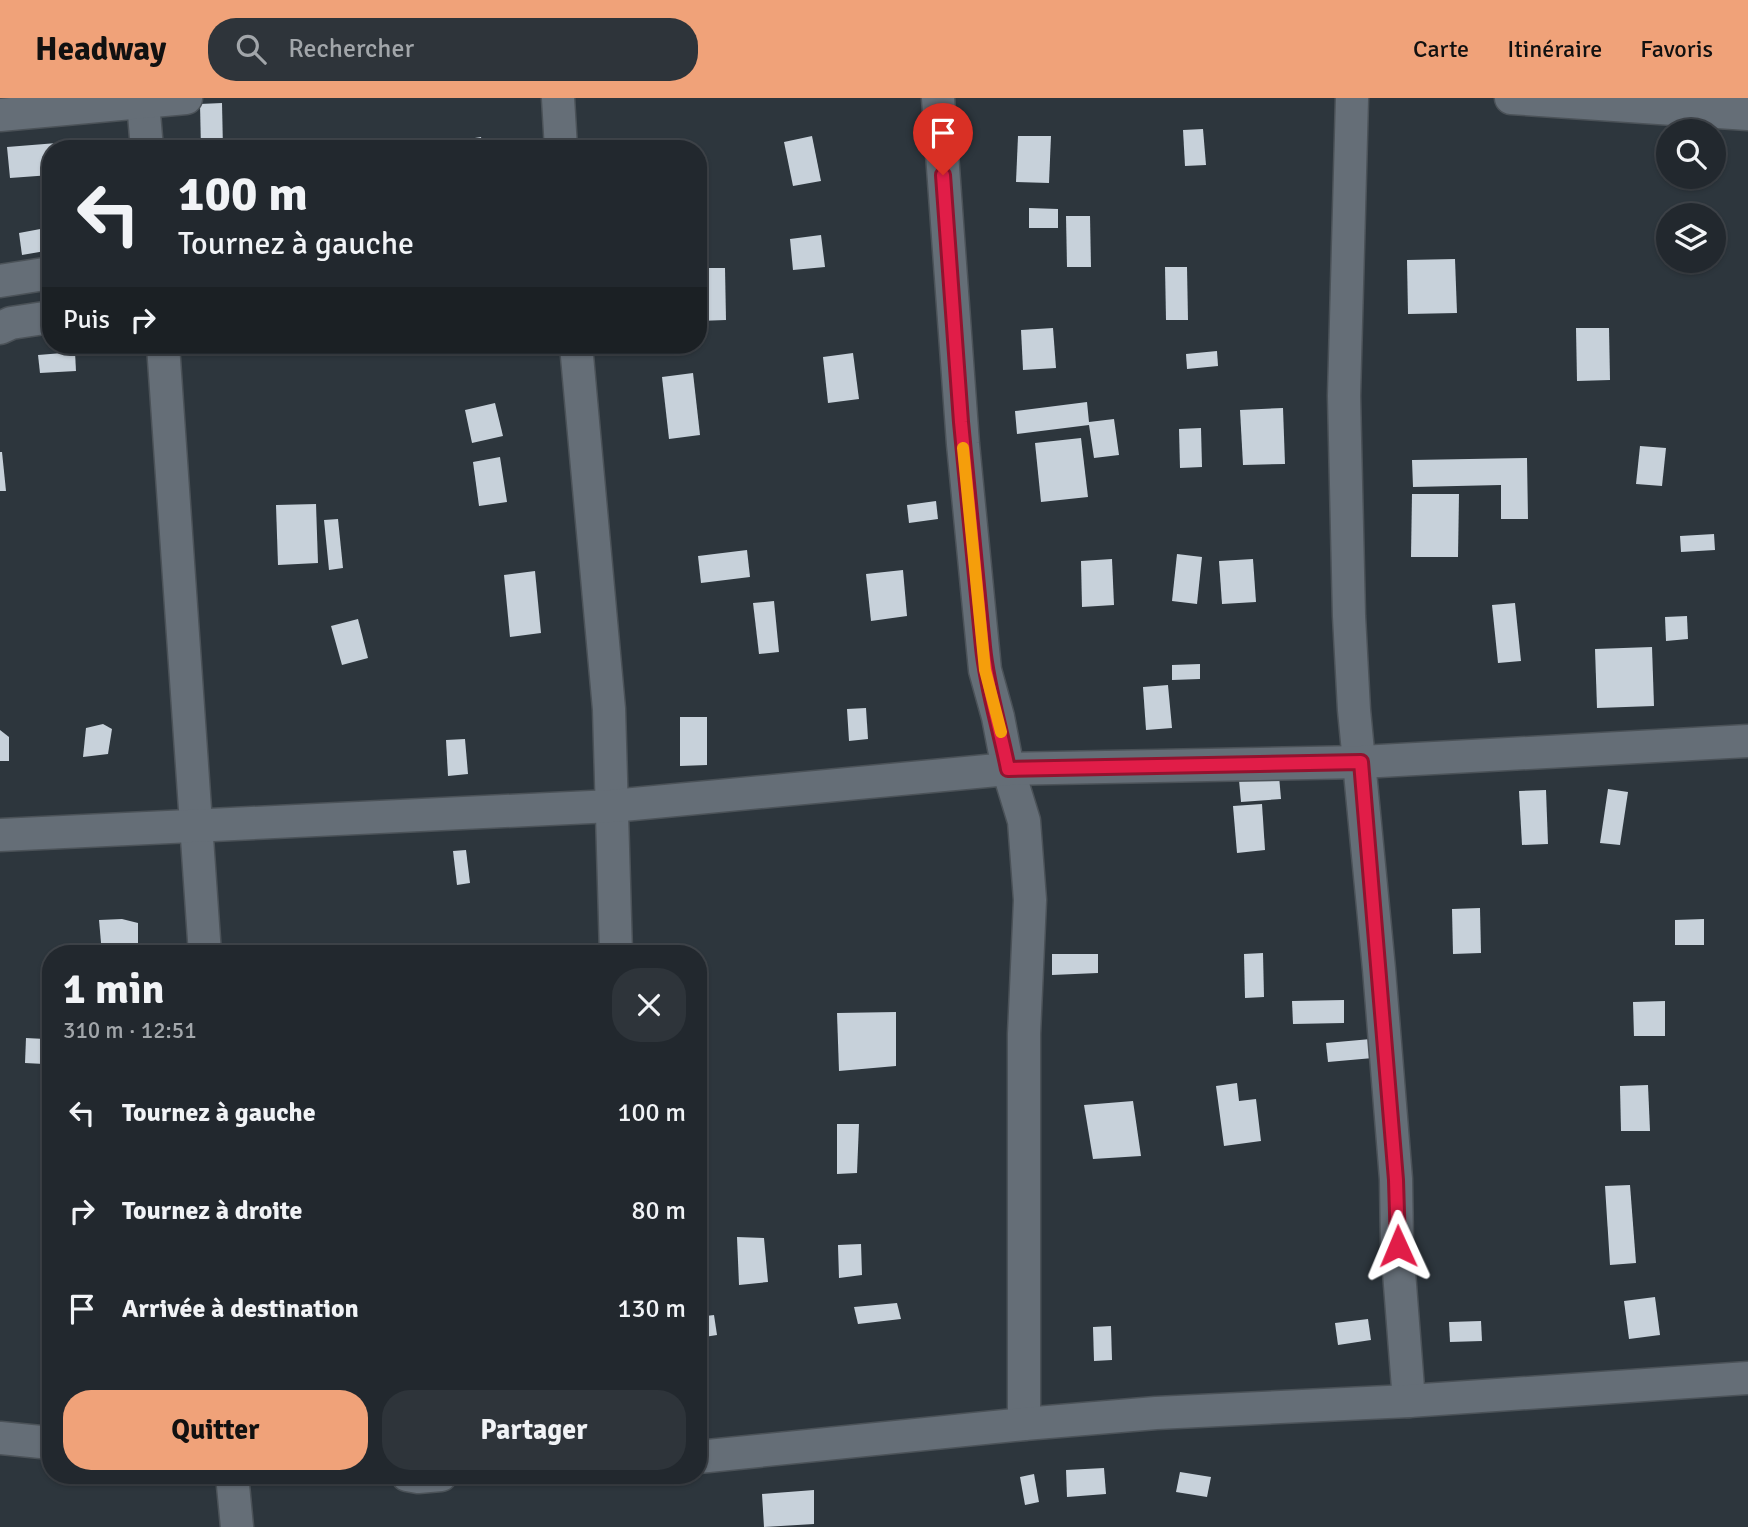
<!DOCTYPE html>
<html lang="fr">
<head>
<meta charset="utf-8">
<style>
	:root { --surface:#22282e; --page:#2e343a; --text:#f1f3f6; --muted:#a2a6aa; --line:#3f444a; --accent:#f0a279 }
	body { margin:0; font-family:Signika,sans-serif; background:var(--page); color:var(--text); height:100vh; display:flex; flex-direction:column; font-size:26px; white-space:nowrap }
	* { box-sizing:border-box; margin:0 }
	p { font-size:23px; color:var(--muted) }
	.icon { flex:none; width:38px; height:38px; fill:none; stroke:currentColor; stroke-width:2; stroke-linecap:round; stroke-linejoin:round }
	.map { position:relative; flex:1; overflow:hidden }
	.panel { position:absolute; left:42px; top:847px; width:665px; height:539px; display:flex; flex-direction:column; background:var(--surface); border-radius:28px; box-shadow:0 2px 5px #0004,0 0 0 2px var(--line) }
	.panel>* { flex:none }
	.top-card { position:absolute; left:42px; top:42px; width:665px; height:214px; border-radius:28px; box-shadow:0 2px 5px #0004,0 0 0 2px var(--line); background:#22282e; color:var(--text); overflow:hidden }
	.tools { position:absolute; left:1656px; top:21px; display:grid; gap:14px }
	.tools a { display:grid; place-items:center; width:70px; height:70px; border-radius:50%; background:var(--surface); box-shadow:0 2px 5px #0004,0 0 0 2px var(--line); font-size:35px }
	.pin { position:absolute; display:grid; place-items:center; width:60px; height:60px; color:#fff; margin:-72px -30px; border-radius:50% 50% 50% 0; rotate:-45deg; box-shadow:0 0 7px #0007 }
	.pin .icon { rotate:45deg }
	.me { position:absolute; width:77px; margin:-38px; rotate:359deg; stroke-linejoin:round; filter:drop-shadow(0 0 5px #0008) }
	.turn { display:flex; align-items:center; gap:24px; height:147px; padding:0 21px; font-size:32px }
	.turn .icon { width:91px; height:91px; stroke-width:2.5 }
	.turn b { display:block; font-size:49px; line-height:60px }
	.then { display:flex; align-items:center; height:66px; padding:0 21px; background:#0003; gap:14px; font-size:26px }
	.round { display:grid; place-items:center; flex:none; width:74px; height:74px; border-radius:28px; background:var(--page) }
	.overview { display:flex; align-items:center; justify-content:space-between; height:119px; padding:0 21px }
	h1 { font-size:42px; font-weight:800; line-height:52px }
	.button { display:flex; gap:14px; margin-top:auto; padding:14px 21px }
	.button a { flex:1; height:80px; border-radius:28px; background:var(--accent); color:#111; font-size:28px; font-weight:800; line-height:80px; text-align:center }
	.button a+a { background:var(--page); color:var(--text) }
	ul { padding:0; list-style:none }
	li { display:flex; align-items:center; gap:21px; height:98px; padding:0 21px }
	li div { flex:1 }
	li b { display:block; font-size:26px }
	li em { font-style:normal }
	header { display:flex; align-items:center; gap:42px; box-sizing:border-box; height:98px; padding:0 35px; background:var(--accent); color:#111 }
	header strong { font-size:33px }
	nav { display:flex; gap:38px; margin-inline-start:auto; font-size:24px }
	.search { width:490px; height:63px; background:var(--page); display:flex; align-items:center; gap:18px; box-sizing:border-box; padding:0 24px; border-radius:28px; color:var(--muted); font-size:26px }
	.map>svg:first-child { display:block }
	.building { fill:#c7d1da }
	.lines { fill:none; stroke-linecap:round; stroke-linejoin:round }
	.street-casing { stroke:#4b5258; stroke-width:35 }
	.street { stroke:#656e77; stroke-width:32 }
	.route-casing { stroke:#92132f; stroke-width:18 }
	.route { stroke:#e11d48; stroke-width:12 }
	.slow { stroke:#f59e0b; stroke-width:12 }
</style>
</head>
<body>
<header>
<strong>Headway</strong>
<div class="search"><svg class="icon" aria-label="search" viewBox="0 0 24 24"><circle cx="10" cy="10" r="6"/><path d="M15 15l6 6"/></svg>Rechercher</div>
<nav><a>Carte</a><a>Itinéraire</a><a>Favoris</a></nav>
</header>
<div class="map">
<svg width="1748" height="1429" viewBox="0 0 1748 1429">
	<rect width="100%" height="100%" fill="#2d363d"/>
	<g class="building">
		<polygon points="222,5 223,51 201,51 200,6"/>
		<polygon points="1203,31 1206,67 1185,68 1183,32"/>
		<polygon points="812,38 821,83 793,88 784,44"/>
		<polygon points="1018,38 1051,38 1049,85 1016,84"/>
		<polygon points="481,39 483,51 439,51 438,46"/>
		<polygon points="57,45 58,51 51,51 51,77 10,80 7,49"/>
		<polygon points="1029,110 1058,111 1058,130 1029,130"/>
		<polygon points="1066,118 1090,118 1091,169 1067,169"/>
		<polygon points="51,129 51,152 22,157 19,135"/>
		<polygon points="821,137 825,169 793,172 790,141"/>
		<polygon points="1455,161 1457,215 1408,216 1407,162"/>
		<polygon points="1165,169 1187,169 1188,222 1166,222"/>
		<polygon points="698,170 725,170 726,222 698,223"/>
		<polygon points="1053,230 1056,270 1023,272 1021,232"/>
		<polygon points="1576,230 1609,230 1610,282 1577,283"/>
		<polygon points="1217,253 1218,268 1187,271 1186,256"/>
		<polygon points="75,254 76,273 40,275 38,257"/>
		<polygon points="853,255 859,301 828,305 823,259"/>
		<polygon points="693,275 700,337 669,341 662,279"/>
		<polygon points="1087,304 1089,324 1114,321 1119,357 1094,360 1089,327 1017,336 1015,313"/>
		<polygon points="495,305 503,338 472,345 465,312"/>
		<polygon points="1283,310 1285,366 1243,367 1240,312"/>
		<polygon points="1201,330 1202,369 1180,370 1179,331"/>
		<polygon points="1081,340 1088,399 1041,404 1035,345"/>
		<polygon points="1640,348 1666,350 1662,388 1636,386"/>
		<polygon points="0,354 2,354 6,393 0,393"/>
		<polygon points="500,359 507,404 479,408 473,364"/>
		<polygon points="1527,360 1528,421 1501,421 1501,387 1413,389 1412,362"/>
		<polygon points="1412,396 1459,396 1458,459 1411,459"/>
		<polygon points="936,403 938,421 909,425 907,407"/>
		<polygon points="316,406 318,465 278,467 276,407"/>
		<polygon points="338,421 343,470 329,472 324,422"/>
		<polygon points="1714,436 1715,452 1681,454 1680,438"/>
		<polygon points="747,452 750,479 701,485 698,458"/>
		<polygon points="1177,456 1202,459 1197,506 1172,503"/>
		<polygon points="1112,461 1114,507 1082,509 1081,463"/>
		<polygon points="1253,461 1256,504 1222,506 1219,463"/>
		<polygon points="903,472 907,518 871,523 866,476"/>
		<polygon points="535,473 541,535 510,539 504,477"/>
		<polygon points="774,503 779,554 759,556 753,505"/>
		<polygon points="1515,505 1521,563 1498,565 1492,507"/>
		<polygon points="1687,518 1688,541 1666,543 1665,519"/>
		<polygon points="358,521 368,560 342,567 331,528"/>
		<polygon points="1652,549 1654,608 1597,610 1595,551"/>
		<polygon points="1200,566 1200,581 1172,582 1172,567"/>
		<polygon points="1168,587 1172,630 1146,632 1143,589"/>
		<polygon points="866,610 868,641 849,643 847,611"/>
		<polygon points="680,619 707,619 707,667 680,668"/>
		<polygon points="103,626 112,631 108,656 83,659 86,630"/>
		<polygon points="0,632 9,639 9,663 0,663"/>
		<polygon points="465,641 468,676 448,678 446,642"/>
		<polygon points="1279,678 1281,701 1241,704 1239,682"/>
		<polygon points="1608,691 1628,694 1620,747 1600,745"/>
		<polygon points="1546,692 1548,746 1522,747 1519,693"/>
		<polygon points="1262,706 1265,752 1237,755 1233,708"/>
		<polygon points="466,752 470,785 457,787 453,753"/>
		<polygon points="1480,810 1481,855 1453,856 1452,811"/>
		<polygon points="122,821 138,825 138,856 102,856 99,822"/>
		<polygon points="1704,821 1704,847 1675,847 1675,822"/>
		<polygon points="1263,855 1264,899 1245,900 1244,856"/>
		<polygon points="1052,856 1098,856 1098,875 1052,877"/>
		<polygon points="1344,902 1344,925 1293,926 1292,903"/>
		<polygon points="1665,903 1665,938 1634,938 1633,904"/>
		<polygon points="896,914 896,968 839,973 837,915"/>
		<polygon points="26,940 45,941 44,966 25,965"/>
		<polygon points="1371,941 1373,960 1328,964 1326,945"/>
		<polygon points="1237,985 1239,1003 1256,1001 1261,1043 1224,1048 1216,988"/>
		<polygon points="1648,987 1650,1033 1621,1033 1620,988"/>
		<polygon points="1133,1003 1141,1058 1093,1061 1084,1007"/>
		<polygon points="837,1026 859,1026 857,1075 837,1076"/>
		<polygon points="1630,1087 1636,1165 1610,1167 1605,1088"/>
		<polygon points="737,1139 764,1140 768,1184 739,1187"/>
		<polygon points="861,1146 862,1177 839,1180 838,1147"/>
		<polygon points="1655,1199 1660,1237 1629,1241 1624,1203"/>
		<polygon points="897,1205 901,1221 858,1226 854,1209"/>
		<polygon points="714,1217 717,1237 698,1240 698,1219"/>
		<polygon points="1368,1221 1371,1242 1338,1247 1335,1225"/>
		<polygon points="1481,1223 1482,1243 1450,1244 1449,1224"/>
		<polygon points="1111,1228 1112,1262 1094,1263 1093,1229"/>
		<polygon points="1104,1370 1106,1396 1067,1399 1066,1372"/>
		<polygon points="1180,1374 1211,1379 1207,1399 1176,1394"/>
		<polygon points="1034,1376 1039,1404 1025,1407 1020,1379"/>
		<polygon points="814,1392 814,1426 764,1429 762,1396"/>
	</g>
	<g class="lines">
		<defs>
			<g id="street">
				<polyline points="558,0 561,51"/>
				<polyline points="938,0 963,346 985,572 998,619 1008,671 1024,723 1030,802 1024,936 1024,1326"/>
				<polyline points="1352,0 1344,298 1349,518 1354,612 1379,871 1396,1081 1397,1148 1409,1303"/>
				<polyline points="1511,0 1748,16"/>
				<polyline points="143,4 147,51"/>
				<polyline points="0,17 186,0"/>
				<polyline points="0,183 51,175"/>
				<polyline points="0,230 11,225 51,219"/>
				<polyline points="163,247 205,856"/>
				<polyline points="576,247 609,611 616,856"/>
				<polyline points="0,737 612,708 1008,671 1361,664 1748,643"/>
				<polyline points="0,1340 51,1345"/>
				<polyline points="698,1359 1024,1326 1156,1315 1409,1303 1748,1280"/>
				<polyline points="232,1377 237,1429"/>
				<polyline points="407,1377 418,1379 441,1377"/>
			</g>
		</defs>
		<use href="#street" class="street-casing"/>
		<use href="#street" class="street"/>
	</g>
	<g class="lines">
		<defs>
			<path id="route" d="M943 77 961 324 983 549C987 590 1000 630 1008 671L1361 664 1396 1082 1398 1148"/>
		</defs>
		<use href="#route" class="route-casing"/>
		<use href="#route" class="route"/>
		<polyline class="slow" points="963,350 985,572 1001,634"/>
	</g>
</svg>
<div class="tools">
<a><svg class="icon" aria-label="search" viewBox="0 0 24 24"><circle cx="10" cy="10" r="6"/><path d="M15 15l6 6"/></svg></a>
<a><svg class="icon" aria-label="layers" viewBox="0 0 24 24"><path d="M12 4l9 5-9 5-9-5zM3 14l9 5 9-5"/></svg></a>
</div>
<div class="pin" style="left:943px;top:77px;background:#d93025"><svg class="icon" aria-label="arrive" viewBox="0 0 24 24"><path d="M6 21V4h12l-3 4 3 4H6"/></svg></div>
<svg class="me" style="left:1398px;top:1148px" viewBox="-20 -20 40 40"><path d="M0-17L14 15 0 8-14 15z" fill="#e11d48" stroke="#fff" stroke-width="4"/></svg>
<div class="top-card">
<div class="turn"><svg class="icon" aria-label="left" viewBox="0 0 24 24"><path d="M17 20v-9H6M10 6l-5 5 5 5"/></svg><div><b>100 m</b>Tournez à gauche</div></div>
<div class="then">Puis<svg class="icon" aria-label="right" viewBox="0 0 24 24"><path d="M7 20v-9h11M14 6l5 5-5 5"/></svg></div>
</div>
<section class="panel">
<div class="overview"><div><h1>1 min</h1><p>310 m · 12:51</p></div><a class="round"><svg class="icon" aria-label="close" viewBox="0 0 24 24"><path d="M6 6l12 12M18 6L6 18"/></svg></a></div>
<ul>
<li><svg class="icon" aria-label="left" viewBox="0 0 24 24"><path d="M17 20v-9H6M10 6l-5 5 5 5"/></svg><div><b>Tournez à gauche</b></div><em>100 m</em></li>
<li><svg class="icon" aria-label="right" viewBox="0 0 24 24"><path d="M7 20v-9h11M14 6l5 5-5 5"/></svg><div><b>Tournez à droite</b></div><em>80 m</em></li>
<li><svg class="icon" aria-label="arrive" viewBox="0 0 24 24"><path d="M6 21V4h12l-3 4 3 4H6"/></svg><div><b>Arrivée à destination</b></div><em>130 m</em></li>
</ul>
<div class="button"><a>Quitter</a><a>Partager</a></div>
</section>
</div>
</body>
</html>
